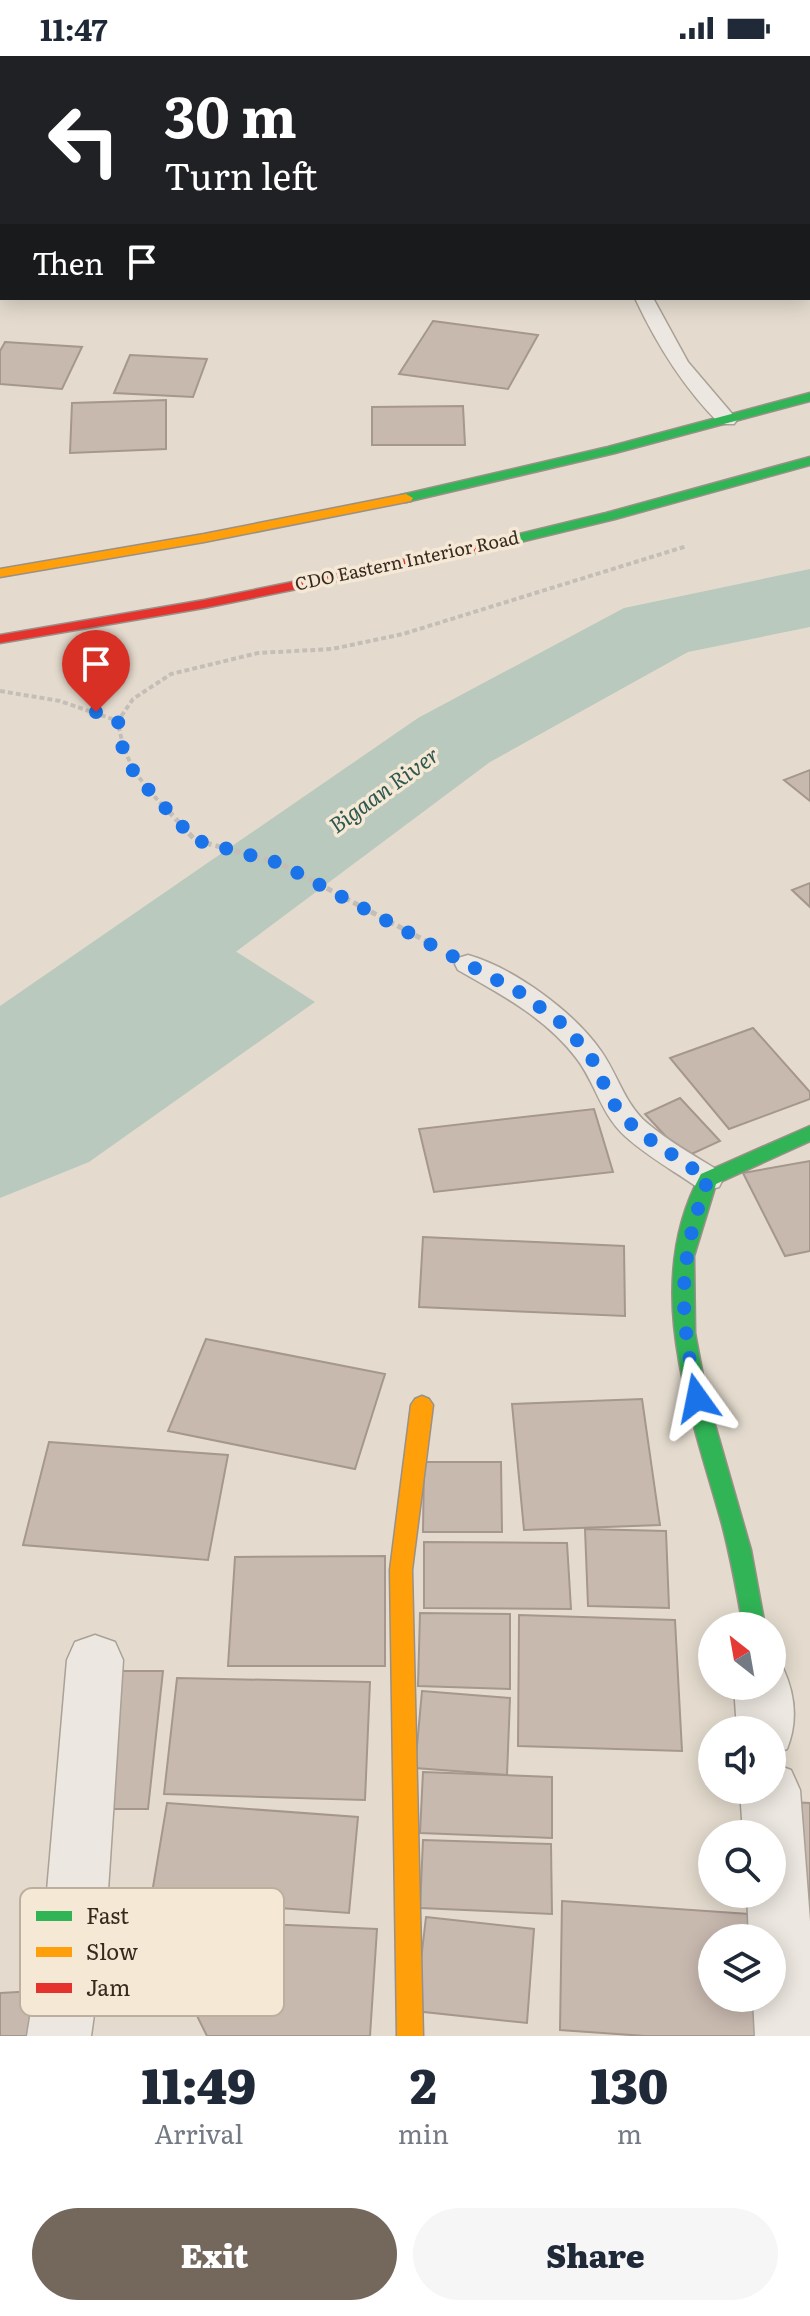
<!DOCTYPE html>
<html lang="en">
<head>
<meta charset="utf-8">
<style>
	:root { --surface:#fff; --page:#f6f6f7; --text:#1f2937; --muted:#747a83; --accent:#74675c }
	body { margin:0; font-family:Literata,serif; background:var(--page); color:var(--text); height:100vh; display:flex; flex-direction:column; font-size:30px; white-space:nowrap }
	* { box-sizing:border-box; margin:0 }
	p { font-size:26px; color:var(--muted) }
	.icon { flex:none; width:44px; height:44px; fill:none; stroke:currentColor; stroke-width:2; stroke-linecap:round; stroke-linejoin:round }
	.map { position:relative; height:1980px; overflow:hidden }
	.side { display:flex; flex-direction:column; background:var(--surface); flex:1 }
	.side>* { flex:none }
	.top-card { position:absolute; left:0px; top:0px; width:810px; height:244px; box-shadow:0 4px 20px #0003; background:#202124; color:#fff; overflow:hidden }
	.needle { width:52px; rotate:329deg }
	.controls { position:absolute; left:698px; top:1556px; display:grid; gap:16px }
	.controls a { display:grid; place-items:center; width:88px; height:88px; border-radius:50%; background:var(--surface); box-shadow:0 4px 20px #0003; font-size:40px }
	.pin { position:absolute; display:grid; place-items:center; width:68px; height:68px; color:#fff; margin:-82px -34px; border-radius:50% 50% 50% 0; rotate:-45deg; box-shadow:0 0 8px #0007 }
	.pin .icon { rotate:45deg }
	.me { position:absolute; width:88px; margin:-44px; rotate:348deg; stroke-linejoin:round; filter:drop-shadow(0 0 6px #0008) }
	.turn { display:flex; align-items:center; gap:28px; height:168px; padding:0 32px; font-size:36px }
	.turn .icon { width:104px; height:104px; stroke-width:2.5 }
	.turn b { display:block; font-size:56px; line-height:68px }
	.then { display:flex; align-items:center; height:76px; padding:0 32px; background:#0003; gap:16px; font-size:30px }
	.eta { display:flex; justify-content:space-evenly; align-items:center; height:136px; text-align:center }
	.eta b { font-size:48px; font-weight:800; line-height:56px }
	.button { display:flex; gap:16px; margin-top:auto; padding:16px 32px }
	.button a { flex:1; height:92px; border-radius:48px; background:var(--accent); color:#fff; font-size:32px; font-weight:800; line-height:92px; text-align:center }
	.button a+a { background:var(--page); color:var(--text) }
	.status { display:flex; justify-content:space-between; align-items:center; height:56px; padding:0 40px; background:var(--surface); direction:ltr }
	.status svg { height:22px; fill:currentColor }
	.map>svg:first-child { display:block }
	.water { fill:#b9c9bd }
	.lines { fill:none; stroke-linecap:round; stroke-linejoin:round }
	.river { fill:#b9c9bd; fill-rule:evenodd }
	.building { fill:#c8b9af; stroke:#a5978d; stroke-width:2 }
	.lane-casing { stroke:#aaa197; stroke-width:3 }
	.street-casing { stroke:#aaa197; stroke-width:3 }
	.fast-casing { stroke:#999087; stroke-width:3 }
	.slow-casing { stroke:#999087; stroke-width:3 }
	.jam-casing { stroke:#999087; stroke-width:3 }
	.path-far1 { stroke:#c5beb7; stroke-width:4; stroke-dasharray:5 3; stroke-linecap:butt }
	.path { stroke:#c5beb7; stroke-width:5; stroke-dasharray:6 4; stroke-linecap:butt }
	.lane { fill:#ece7e0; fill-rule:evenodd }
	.street { fill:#ece7e0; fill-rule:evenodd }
	.fast { fill:#30b455; fill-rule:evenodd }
	.slow { fill:#ff9f0a; fill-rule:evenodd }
	.jam { fill:#e5322d; fill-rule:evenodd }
	.route { stroke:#1a73e8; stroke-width:14; stroke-dasharray:0 25.2 }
	.labels { text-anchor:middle; stroke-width:7; stroke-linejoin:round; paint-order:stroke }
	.far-street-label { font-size:18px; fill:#38291f; stroke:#f5e8d5 }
	.water-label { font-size:22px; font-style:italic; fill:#2f5851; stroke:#f5e8d5 }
	.key { fill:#f5e8d5; stroke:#bcaf9e; stroke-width:2 }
	.key-label { font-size:22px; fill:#38291f }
</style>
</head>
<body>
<div class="status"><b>11:47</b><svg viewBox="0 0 49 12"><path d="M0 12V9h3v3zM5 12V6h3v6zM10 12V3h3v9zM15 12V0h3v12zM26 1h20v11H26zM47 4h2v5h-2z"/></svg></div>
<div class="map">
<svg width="810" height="1980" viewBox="0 0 810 1980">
	<rect width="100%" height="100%" fill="#e4dbce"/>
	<polygon class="water" points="188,865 315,946 89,1106 0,1142 0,954"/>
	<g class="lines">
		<polygon class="river" points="810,513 810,571 688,596 490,706 43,1040 0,1052 0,950 418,662 624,552"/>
	</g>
	<g class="building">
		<polygon points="433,265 538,279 508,333 399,318"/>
		<polygon points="5,286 82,291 62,333 0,328 0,295"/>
		<polygon points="130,299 207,303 193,341 114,337"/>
		<polygon points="166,344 166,393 70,397 72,347"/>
		<polygon points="463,350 465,389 372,389 372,351"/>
		<polygon points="810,714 810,745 784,724"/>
		<polygon points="810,827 810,851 792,834"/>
		<polygon points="753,972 810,1036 810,1043 729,1073 670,1002"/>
		<polygon points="680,1042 720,1085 685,1101 645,1058"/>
		<polygon points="594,1053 613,1116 434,1136 419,1073"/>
		<polygon points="810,1105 810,1195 785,1200 743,1117"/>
		<polygon points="423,1181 624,1190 625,1260 419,1251"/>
		<polygon points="206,1283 385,1318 355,1413 168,1375"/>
		<polygon points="642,1343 660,1469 524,1474 512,1348"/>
		<polygon points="49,1386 228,1399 208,1504 23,1489"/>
		<polygon points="424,1406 501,1406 502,1476 423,1476"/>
		<polygon points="585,1473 666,1475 669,1552 588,1550"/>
		<polygon points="424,1486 567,1487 571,1553 424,1552"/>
		<polygon points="385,1500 385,1610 228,1610 235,1501"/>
		<polygon points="420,1557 510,1558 510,1633 418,1630"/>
		<polygon points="519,1559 675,1564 682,1695 518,1690"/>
		<polygon points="116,1615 163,1615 148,1753 99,1753"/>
		<polygon points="177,1622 370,1626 365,1744 164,1738"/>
		<polygon points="422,1635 510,1642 507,1719 415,1712"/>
		<polygon points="423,1716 552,1721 552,1782 420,1777"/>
		<polygon points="790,1746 810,1747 810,1980 806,1980"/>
		<polygon points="167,1747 358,1761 349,1857 151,1843"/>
		<polygon points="423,1784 551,1788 552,1858 420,1852"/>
		<polygon points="562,1845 765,1859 766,1882 712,1882 712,1942 768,1942 770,1980 645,1980 560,1974"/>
		<polygon points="426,1861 534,1873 527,1967 415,1955"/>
		<polygon points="149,1863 377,1873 370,1980 207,1980"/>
		<polygon points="35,1935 32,1980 0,1980 0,1937"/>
	</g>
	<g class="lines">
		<defs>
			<g id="lane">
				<path d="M635 242H653L688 306 734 360 737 364 734 368H720C683 331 657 289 635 242Z"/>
				<path d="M468 899C514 912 574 956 601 995 618 1019 624 1047 647 1067 668 1085 695 1100 719 1115L723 1123 719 1131 708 1134 697 1131C674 1115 647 1100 626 1081 601 1059 596 1028 577 1003 546 962 502 939 458 914L455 908 458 902Z"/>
			</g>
			<g id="street">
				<polygon points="95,1579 115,1586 123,1604 105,1881 91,1980 27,1980 43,1881 67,1604 75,1586"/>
				<path d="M772 1608 783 1612C795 1638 798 1666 787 1693L772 1698V1674H737L734 1630H772Z"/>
				<polygon points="772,1707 791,1714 800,1734 810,1865 810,1980 755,1980 753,1942 772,1942 772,1882 749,1882 747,1838 772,1838 772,1778 743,1778 740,1734 772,1734"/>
			</g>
			<g id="fast">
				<polygon points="810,337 810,345 615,397 406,446 399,442 401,439 608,391"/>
				<polygon points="810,401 810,409 615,463 479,496 472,492 474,489 606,457"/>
				<path d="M810 1070V1085L716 1128 694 1200 695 1277 707 1341 751 1494 765 1570H743C737 1536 731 1502 722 1468 691 1356 640 1230 701 1118Z"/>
			</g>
			<g id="slow">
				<polygon points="406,438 413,442 411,445 204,486 0,521 0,513 204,478"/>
				<polygon points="422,1340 429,1343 433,1349 412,1514 423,1980 397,1980 390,1514 411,1349 415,1343"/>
			</g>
			<polygon id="jam" points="479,488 486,492 484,495 204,552 0,587 0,579 204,544"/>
		</defs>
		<use href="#lane" class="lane-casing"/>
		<use href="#street" class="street-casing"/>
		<use href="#fast" class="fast-casing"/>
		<use href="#slow" class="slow-casing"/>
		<use href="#jam" class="jam-casing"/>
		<g class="path-far1">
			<polyline points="0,635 60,645 118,665"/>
			<path d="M163 750C137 721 124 705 118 665L133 643 171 618 258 597 332 593 403 578 687 490"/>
		</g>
		<polyline class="path" points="162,748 195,784 279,807 428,886"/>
		<use href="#lane" class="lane"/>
		<use href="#street" class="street"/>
		<use href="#fast" class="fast"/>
		<use href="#slow" class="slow"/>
		<use href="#jam" class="jam"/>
	</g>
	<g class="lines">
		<path class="route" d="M96 656 118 665 122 690 135 719 195 784 279 807 521 937 564 969 591 1001 613 1047 636 1074 708 1123C677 1208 679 1254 697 1342"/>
	</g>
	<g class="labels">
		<g class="far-street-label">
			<text transform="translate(407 505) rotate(-12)" y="6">CDO Eastern Interior Road</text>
		</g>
		<g class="water-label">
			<text transform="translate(384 734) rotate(-36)" y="8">Bigaan River</text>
		</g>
	</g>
	<rect x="20" y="1832" width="264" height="128" rx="12" class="key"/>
	<rect x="36" y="1855" width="36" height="10" fill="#30b455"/>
	<rect x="36" y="1891" width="36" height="10" fill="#ff9f0a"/>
	<rect x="36" y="1927" width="36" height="10" fill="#e5322d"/>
	<g class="key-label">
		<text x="86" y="1868">Fast</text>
		<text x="86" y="1904">Slow</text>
		<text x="86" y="1940">Jam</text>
	</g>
</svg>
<div class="controls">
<a><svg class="needle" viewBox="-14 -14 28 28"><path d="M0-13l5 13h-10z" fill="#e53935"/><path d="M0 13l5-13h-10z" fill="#747a83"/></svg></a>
<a><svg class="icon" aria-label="sound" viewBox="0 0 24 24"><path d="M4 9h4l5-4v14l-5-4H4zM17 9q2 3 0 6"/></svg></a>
<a><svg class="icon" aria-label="search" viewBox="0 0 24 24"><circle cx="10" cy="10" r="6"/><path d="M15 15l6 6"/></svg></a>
<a><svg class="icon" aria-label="layers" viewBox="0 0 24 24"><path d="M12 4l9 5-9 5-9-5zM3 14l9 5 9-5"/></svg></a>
</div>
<div class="pin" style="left:96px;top:656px;background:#d93025"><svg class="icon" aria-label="arrive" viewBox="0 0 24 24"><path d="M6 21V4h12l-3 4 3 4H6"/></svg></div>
<svg class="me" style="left:697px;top:1342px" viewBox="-20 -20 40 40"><path d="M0-17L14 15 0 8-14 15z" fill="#1a73e8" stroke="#fff" stroke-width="4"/></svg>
<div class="top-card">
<div class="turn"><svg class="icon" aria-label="left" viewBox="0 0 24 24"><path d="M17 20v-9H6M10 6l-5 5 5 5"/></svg><div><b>30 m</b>Turn left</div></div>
<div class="then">Then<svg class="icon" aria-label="arrive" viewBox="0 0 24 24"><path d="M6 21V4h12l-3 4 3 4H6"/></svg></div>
</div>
</div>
<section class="side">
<div class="eta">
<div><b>11:49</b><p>Arrival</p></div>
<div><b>2</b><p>min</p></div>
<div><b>130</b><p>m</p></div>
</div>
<div class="button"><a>Exit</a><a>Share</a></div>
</section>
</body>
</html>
